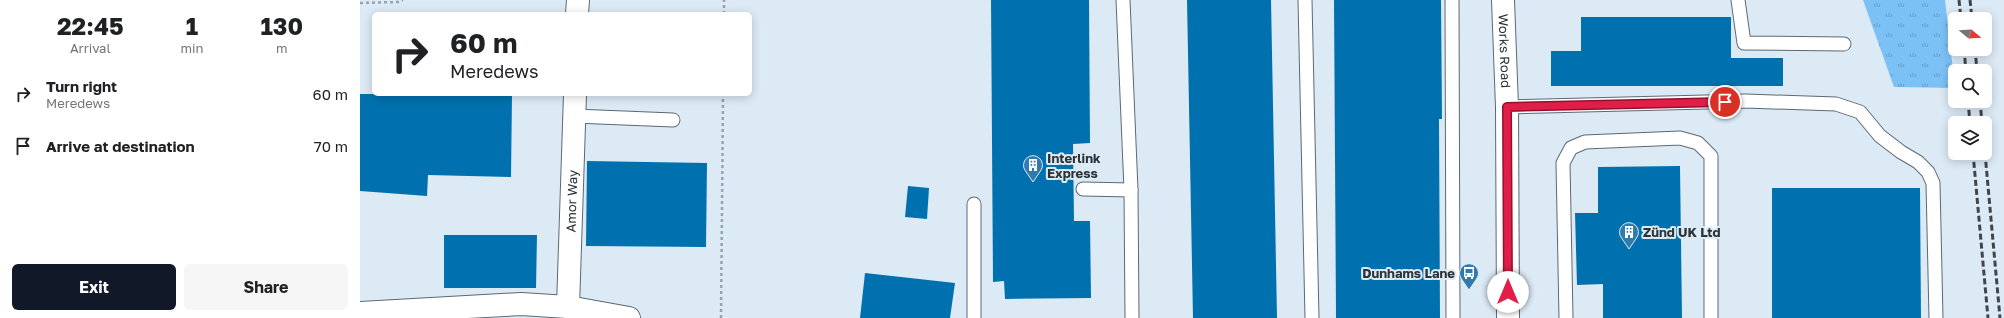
<!DOCTYPE html>
<html lang="en">
<head>
<meta charset="utf-8">
<style>
	:root { --surface:#fff; --page:#f6f6f6; --text:#202124; --muted:#757577; --accent:#111827 }
	body { margin:0; font-family:"Golos Text",sans-serif; background:var(--page); color:var(--text); height:100vh; display:flex; flex-direction:column; font-size:15px; white-space:nowrap }
	* { box-sizing:border-box; margin:0 }
	p { font-size:13px; color:var(--muted) }
	.icon { flex:none; width:22px; height:22px; fill:none; stroke:currentColor; stroke-width:2; stroke-linecap:round; stroke-linejoin:round }
	.map { position:relative; flex:1; overflow:hidden }
	.panel { display:flex; flex-direction:column; background:var(--surface); width:360px }
	.panel>* { flex:none }
	.guide { position:absolute; left:12px; top:12px; width:380px; height:84px; border-radius:6px; box-shadow:0 2px 10px #0003; background:#fff; color:var(--text); overflow:hidden }
	.needle { width:26px; rotate:108deg }
	.controls { position:absolute; left:1588px; top:12px; display:grid; gap:8px }
	.controls a { display:grid; place-items:center; width:44px; height:44px; border-radius:6px; background:var(--surface); box-shadow:0 2px 10px #0003; font-size:20px }
	.pin { position:absolute; display:grid; place-items:center; width:34px; height:34px; color:#fff; margin:-17px; border:2px solid #fff; border-radius:50%; box-shadow:0 1px 4px #0007 }
	.me { position:absolute; width:44px; margin:-22px; rotate:0deg; stroke-linejoin:round; filter:drop-shadow(0 0 3px #0008) }
	.turn { display:flex; align-items:center; gap:14px; height:84px; padding:0 12px; font-size:18px }
	.turn .icon { width:52px; height:52px; stroke-width:2.5 }
	.turn b { display:block; font-size:28px; line-height:34px }
	.eta { display:flex; justify-content:space-evenly; align-items:center; height:68px; text-align:center }
	.eta b { font-size:24px; font-weight:700; line-height:28px }
	.primary-button { display:flex; gap:8px; margin-top:auto; padding:8px 12px }
	.primary-button a { flex:1; height:46px; border-radius:6px; background:var(--accent); color:#fff; font-size:16px; font-weight:700; line-height:46px; text-align:center }
	.primary-button a+a { background:var(--page); color:var(--text) }
	ul { padding:0; list-style:none }
	li { display:flex; align-items:center; gap:12px; height:52px; padding:0 12px }
	li div { flex:1 }
	li b { display:block; font-size:15px }
	li em { font-style:normal }
	main { display:flex; flex:1; min-height:0 }
	.map>svg:first-child { display:block }
	.grass { fill:url(#grass-tufts) }
	.building { fill:#0071ae }
	.lines { fill:none; stroke-linecap:round; stroke-linejoin:round }
	.service-casing { stroke:#5c6973; stroke-width:15 }
	.minor-casing { stroke:#5c6973; stroke-width:24 }
	.tertiary-casing { stroke:#5c6973; stroke-width:24 }
	.path { stroke:#98a3ac; stroke-width:2.5; stroke-dasharray:3 3; stroke-linecap:butt }
	.service { stroke:#fff; stroke-width:13 }
	.minor { stroke:#fff; stroke-width:22 }
	.tertiary { stroke:#fff; stroke-width:22 }
	.rail { stroke:#3f454a; stroke-width:3; stroke-dasharray:6 3; stroke-linecap:butt }
	.route-casing { stroke:#92132f; stroke-width:10 }
	.route { stroke:#e11d48; stroke-width:7 }
	.labels { text-anchor:middle; stroke-width:4; stroke-linejoin:round; paint-order:stroke }
	.street-label { font-size:13px; fill:#2c3236; stroke:#dceaf6 }
	.poi-label { font-size:13px; font-weight:bold; fill:#2c3236; stroke:#dceaf6; text-anchor:start }
</style>
</head>
<body>
<main>
<section class="panel">
<div class="eta">
<div><b>22:45</b><p>Arrival</p></div>
<div><b>1</b><p>min</p></div>
<div><b>130</b><p>m</p></div>
</div>
<ul>
<li><svg class="icon" aria-label="right" viewBox="0 0 24 24"><path d="M7 20v-9h11M14 6l5 5-5 5"/></svg><div><b>Turn right</b><p>Meredews</p></div><em>60 m</em></li>
<li><svg class="icon" aria-label="arrive" viewBox="0 0 24 24"><path d="M6 21V4h12l-3 4 3 4H6"/></svg><div><b>Arrive at destination</b></div><em>70 m</em></li>
</ul>
<div class="primary-button"><a>Exit</a><a>Share</a></div>
</section>
<div class="map">
<svg width="1644" height="318" viewBox="0 0 1644 318">
	<defs>
		<pattern id="grass-tufts" width="24" height="20" patternUnits="userSpaceOnUse"><rect width="24" height="20" fill="#7cc1f6"/><path d="M3 7l-1-3M5 7V3M7 7l1-3M15 17l-1-3M17 17v-4M19 17l1-3" fill="none" stroke="#669dc8"/></pattern>
	</defs>
	<rect width="100%" height="100%" fill="#dceaf6"/>
	<polygon class="grass" points="1503,0 1585,0 1595,88 1534,87"/>
	<g class="building">
		<polygon points="631,0 729,0 730,143 713,144 714,221 730,221 731,298 645,299 644,281 633,282"/>
		<polygon points="827,0 911,0 917,318 833,318"/>
		<polygon points="974,0 1081,0 1082,119 1079,119 1080,318 976,318"/>
		<polygon points="1221,17 1371,17 1371,58 1423,58 1423,86 1191,86 1191,51 1221,51"/>
		<polygon points="0,94 152,94 151,177 68,175 67,196 0,191"/>
		<polygon points="227,161 347,163 346,247 226,246"/>
		<polygon points="1320,166 1322,318 1243,318 1243,284 1217,285 1215,213 1238,213 1238,167"/>
		<polygon points="548,186 569,188 567,219 545,217"/>
		<polygon points="1412,188 1560,188 1561,318 1412,318"/>
		<polygon points="84,235 177,235 176,288 84,288"/>
		<polygon points="505,273 595,283 590,318 500,318"/>
	</g>
	<g class="lines">
		<defs>
			<g id="service">
				<polyline points="763,0 771,190"/>
				<polyline points="945,0 952,318"/>
				<polyline points="1092,0 1093,318"/>
				<polyline points="1378,0 1384,43 1484,44"/>
				<polyline points="1147,107 1386,101 1476,104 1500,112 1520,136 1541,152 1558,162 1568,172 1573,183 1576,318"/>
				<polyline points="214,116 313,120"/>
				<polyline points="723,189 771,190 772,318"/>
				<polyline points="614,204 614,318"/>
				<polyline points="1206,318 1203,163 1211,148 1225,142 1320,138 1338,143 1351,156 1351,318"/>
			</g>
			<g id="minor">
				<polyline points="217,14 218,0"/>
				<path id="s1" d="M208 307 215 94"/>
				<polyline points="0,313 161,304 208,307 269,318"/>
			</g>
			<g id="tertiary">
				<path id="s2" d="M1143 0 1147 107 1148 318"/>
			</g>
		</defs>
		<use href="#service" class="service-casing"/>
		<use href="#minor" class="minor-casing"/>
		<use href="#tertiary" class="tertiary-casing"/>
		<g class="path">
			<polyline points="0,3 38,2 43,0"/>
			<polyline points="364,14 364,0"/>
			<polyline points="361,318 363,94"/>
		</g>
		<use href="#service" class="service"/>
		<use href="#minor" class="minor"/>
		<use href="#tertiary" class="tertiary"/>
		<g class="rail">
			<polyline points="1599,0 1601,19"/>
			<polyline points="1610,0 1612,19"/>
			<polyline points="1604,49 1606,71"/>
			<polyline points="1615,49 1617,71"/>
			<polyline points="1608,101 1610,123"/>
			<polyline points="1620,101 1622,123"/>
			<polyline points="1613,153 1628,318"/>
			<polyline points="1625,153 1640,318"/>
		</g>
	</g>
	<g class="lines">
		<defs>
			<polyline id="route" points="1148,292 1147,107 1365,102"/>
		</defs>
		<use href="#route" class="route-casing"/>
		<use href="#route" class="route"/>
	</g>
	<defs>
		<symbol id="building-pin" viewBox="-11 -11 22 30"><path d="M0 17L-7.5 6A9.5 9.5 0 1 1 7.5 6Z" fill="#307aae" stroke="#dceaf6"/><path d="M-4-6H4V6H1V3H-1V6H-4ZM-2.5-4.3h1.7v1.8h-1.7ZM.8-4.3h1.7v1.8H.8ZM-2.5-1h1.7V.8h-1.7ZM.8-1h1.7V.8H.8Z" fill="#fff"/></symbol>
		<symbol id="bus-pin" viewBox="-11 -11 22 30"><path d="M0 17L-7.5 6A9.5 9.5 0 1 1 7.5 6Z" fill="#307aae" stroke="#dceaf6"/><path d="M-5-6H5V4H4V6H2V4H-2V6H-4V4H-5ZM-3.5-4V0h7V-4ZM-3.5 1.2v1.5H-2V1.2ZM2 1.2v1.5H3.5V1.2Z" fill="#fff"/></symbol>
	</defs>
	<g fill-rule="evenodd">
		<use href="#building-pin" x="662" y="154" width="22" height="30"/>
		<use href="#building-pin" x="1258" y="221" width="22" height="30"/>
		<use href="#bus-pin" x="1098" y="262" width="22" height="30"/>
	</g>
	<g class="labels">
		<g class="street-label">
			<text dy="5" stroke="none"><textPath href="#s2" startOffset="51">Works Road</textPath></text>
			<text dy="5" stroke="none"><textPath href="#s1" startOffset="106">Amor Way</textPath></text>
		</g>
		<g class="poi-label">
			<text x="687" y="163">Interlink<tspan x="687" dy="15">Express</tspan></text>
			<text x="1283" y="237">Zünd UK Ltd</text>
			<text x="1095" y="278" text-anchor="end">Dunhams Lane</text>
		</g>
	</g>
</svg>
<div class="controls">
<a><svg class="needle" viewBox="-14 -14 28 28"><path d="M0-13l5 13h-10z" fill="#e53935"/><path d="M0 13l5-13h-10z" fill="#757577"/></svg></a>
<a><svg class="icon" aria-label="search" viewBox="0 0 24 24"><circle cx="10" cy="10" r="6"/><path d="M15 15l6 6"/></svg></a>
<a><svg class="icon" aria-label="layers" viewBox="0 0 24 24"><path d="M12 4l9 5-9 5-9-5zM3 14l9 5 9-5"/></svg></a>
</div>
<div class="pin" style="left:1365px;top:102px;background:#d93025"><svg class="icon" aria-label="arrive" viewBox="0 0 24 24"><path d="M6 21V4h12l-3 4 3 4H6"/></svg></div>
<svg class="me" style="left:1148px;top:292px" viewBox="-20 -20 40 40"><circle r="19" fill="#fff"/><path d="M0-13L10 11 0 6-10 11z" fill="#e11d48"/></svg>
<div class="guide">
<div class="turn"><svg class="icon" aria-label="right" viewBox="0 0 24 24"><path d="M7 20v-9h11M14 6l5 5-5 5"/></svg><div><b>60 m</b>Meredews</div></div>
</div>
</div>
</main>
</body>
</html>
